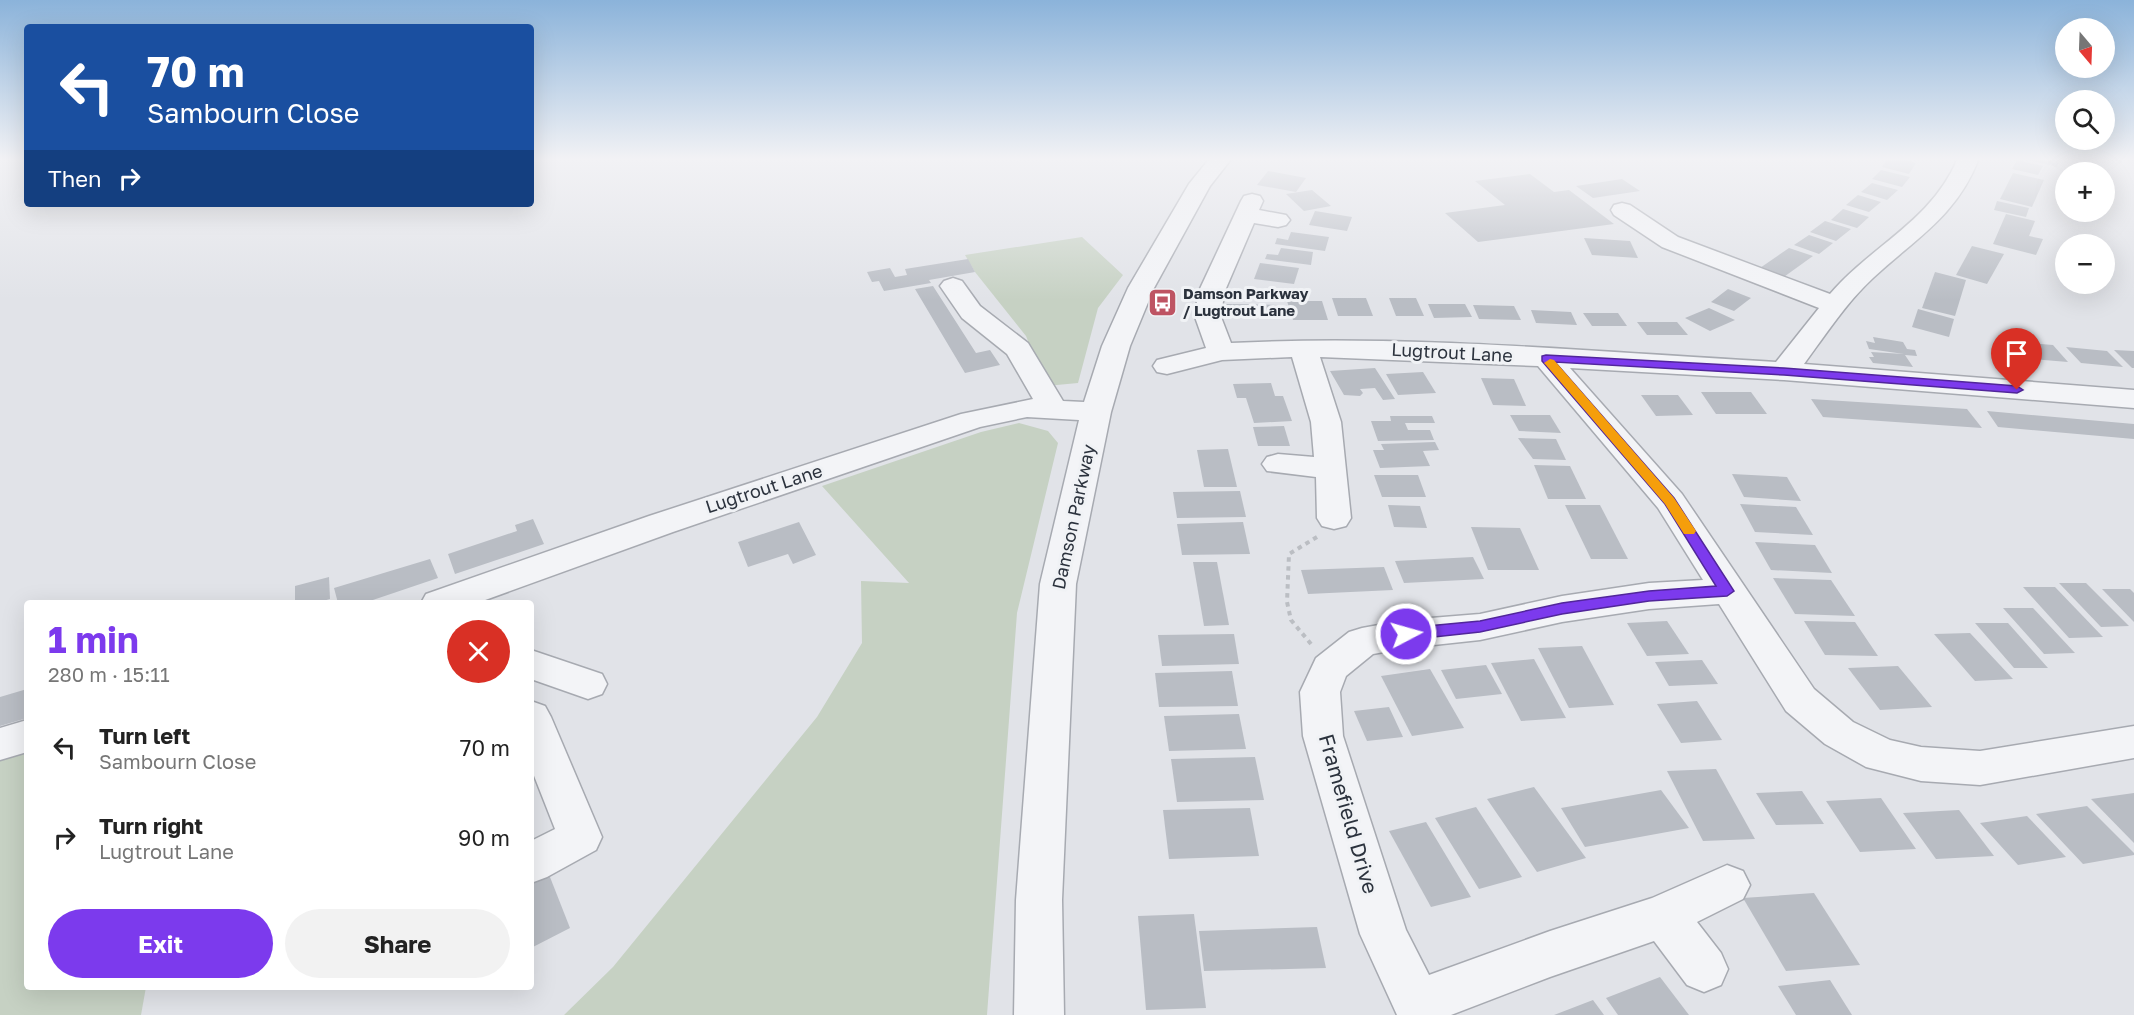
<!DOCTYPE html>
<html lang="en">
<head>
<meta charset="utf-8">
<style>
	:root { --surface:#fff; --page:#f2f2f2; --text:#222; --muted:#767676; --accent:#7c3aed }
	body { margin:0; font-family:"Golos Text",sans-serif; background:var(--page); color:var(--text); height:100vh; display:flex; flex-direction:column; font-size:22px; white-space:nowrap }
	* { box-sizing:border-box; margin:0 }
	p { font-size:20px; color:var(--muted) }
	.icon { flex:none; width:33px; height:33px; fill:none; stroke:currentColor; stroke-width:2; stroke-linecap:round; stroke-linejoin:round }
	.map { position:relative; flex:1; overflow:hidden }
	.sheet { position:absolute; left:24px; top:600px; width:510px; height:390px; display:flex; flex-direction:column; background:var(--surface); border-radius:6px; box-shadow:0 6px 24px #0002 }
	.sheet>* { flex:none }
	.top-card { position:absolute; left:24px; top:24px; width:510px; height:183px; border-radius:6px; box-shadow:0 6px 24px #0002; background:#1a4fa0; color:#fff; overflow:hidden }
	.needle { width:39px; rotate:161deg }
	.buttons { position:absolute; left:2055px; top:18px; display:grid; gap:12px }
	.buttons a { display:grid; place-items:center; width:60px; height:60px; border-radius:50%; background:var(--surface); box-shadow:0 6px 24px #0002; font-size:30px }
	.pin { position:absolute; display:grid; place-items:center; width:51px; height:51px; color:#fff; margin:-62px -26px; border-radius:50% 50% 50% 0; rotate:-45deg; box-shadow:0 0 6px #0007 }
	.pin .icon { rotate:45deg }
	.me { position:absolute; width:66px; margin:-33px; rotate:84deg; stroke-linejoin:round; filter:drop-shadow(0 0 4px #0008) }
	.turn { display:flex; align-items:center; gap:21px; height:126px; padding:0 24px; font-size:27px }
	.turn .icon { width:78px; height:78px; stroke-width:2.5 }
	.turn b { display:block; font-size:42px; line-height:51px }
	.then { display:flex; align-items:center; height:57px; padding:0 24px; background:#0003; gap:12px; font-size:22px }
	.round { display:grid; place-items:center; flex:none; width:63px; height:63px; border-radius:32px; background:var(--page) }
	.headline { display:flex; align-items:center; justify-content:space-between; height:102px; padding:0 24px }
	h1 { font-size:36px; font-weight:700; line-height:45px; color:var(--accent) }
	.primary-button { display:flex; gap:12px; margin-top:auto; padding:12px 24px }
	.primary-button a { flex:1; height:69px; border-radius:36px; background:var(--accent); color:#fff; font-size:24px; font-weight:700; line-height:69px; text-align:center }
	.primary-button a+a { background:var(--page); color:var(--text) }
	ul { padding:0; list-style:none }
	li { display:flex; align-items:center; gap:18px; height:90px; padding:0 24px }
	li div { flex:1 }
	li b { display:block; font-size:22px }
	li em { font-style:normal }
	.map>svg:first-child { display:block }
	.green { fill:#c6d1c3 }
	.building { fill:#b9bdc4 }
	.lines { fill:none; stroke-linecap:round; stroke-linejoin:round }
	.minor-casing { stroke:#a7aab1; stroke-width:3 }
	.path { stroke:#bbbec3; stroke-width:4; stroke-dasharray:4.5 4.5; stroke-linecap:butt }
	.minor { fill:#f3f4f7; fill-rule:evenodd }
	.route { fill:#7c3aed; stroke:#51269a; stroke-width:1.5 }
	.slow { fill:#f59e0b }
	.labels { text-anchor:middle; stroke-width:6; stroke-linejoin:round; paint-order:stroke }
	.far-poi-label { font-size:15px; font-weight:bold; fill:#2b323d; stroke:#f0f2f5; text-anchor:start }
	.street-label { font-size:18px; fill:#2b323d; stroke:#f0f2f5 }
	.near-street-label { font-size:21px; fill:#2b323d; stroke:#f0f2f5 }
</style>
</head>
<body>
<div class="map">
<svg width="2134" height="1015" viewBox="0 0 2134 1015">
	<rect width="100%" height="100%" fill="#e1e3e8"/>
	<g class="green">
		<polygon points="1082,237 1123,275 1098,308 1078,383 1046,386 1026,336 975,272 965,255"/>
		<polygon points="1019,423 1048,431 1058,443 1017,613 987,1015 564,1015 613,967 817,717 862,643 861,581 909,583 822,486 981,432"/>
		<polygon points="27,753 27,987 146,987 141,1015 0,1015 0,761"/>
	</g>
	<g class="building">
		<polygon points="1888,158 1898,158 1916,163 1909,174 1882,167"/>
		<polygon points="2021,158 2061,158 2057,167"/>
		<polygon points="2017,160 2043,166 2038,175 2012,169"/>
		<polygon points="1881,170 1910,177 1902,187 1872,179"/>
		<polygon points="1268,171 1306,178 1296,192 1257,185"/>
		<polygon points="2013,173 2044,180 2032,207 2000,199"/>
		<polygon points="1530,174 1554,192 1569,190 1614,224 1478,242 1445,213 1505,205 1475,181"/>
		<polygon points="1622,179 1640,191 1593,198 1576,186"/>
		<polygon points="1872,183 1898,190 1887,200 1861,192"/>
		<polygon points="1312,190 1331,206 1304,211 1286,194"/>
		<polygon points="1858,195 1881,202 1869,212 1846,205"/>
		<polygon points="1997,201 2029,208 2026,217 1994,210"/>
		<polygon points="1843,209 1869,217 1857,228 1831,220"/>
		<polygon points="1315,211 1352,217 1347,231 1309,225"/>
		<polygon points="2006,214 2035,221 2029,236 2043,239 2036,255 1993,244"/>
		<polygon points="1825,221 1851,229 1836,241 1810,232"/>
		<polygon points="1291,232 1329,237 1325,251 1275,244 1277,238 1288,240"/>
		<polygon points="1809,235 1833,243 1819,254 1794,245"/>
		<polygon points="1584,238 1630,241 1638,258 1592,255"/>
		<polygon points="1972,246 2004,254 1987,284 1956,275"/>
		<polygon points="1281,248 1313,252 1311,265 1265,259 1267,254 1278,255"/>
		<polygon points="1789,248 1813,256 1781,279 1757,270"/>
		<polygon points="968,259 975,272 929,280 931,283 884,291 879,281 872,282 867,272 890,268 895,277 907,275 905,269"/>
		<polygon points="1260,263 1299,268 1294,284 1254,279"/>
		<polygon points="1935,272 1966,280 1955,316 1922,308"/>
		<polygon points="933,286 976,353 990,350 1000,365 965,373 915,289"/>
		<polygon points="1728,289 1751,298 1734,311 1711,302"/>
		<polygon points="1332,298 1366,298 1373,316 1338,316"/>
		<polygon points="1389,298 1416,298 1424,316 1396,316"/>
		<polygon points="1287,301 1322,301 1328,320 1293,320"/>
		<polygon points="1226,304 1279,305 1282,318 1227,317"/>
		<polygon points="1428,304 1465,304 1472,317 1434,318"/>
		<polygon points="1473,305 1514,306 1521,320 1479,319"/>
		<polygon points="1709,308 1735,320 1710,331 1685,318"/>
		<polygon points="1918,309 1954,319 1949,337 1912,327"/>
		<polygon points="1531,310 1571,312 1577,325 1536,323"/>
		<polygon points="1583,313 1618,313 1627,326 1592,326"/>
		<polygon points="1637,322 1677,322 1688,335 1647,335"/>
		<polygon points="1873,337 1903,342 1907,349 1915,350 1917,356 1905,355 1913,367 1873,363 1869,357 1874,357 1871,352 1904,354 1869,349 1866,341 1875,343"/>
		<polygon points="2005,341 2053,345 2068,362 2019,358"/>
		<polygon points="2066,347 2107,351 2123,367 2081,363"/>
		<polygon points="2114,350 2134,351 2134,368 2132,368"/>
		<polygon points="1375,368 1395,399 1383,400 1375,388 1360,389 1363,393 1360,396 1344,395 1330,371"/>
		<polygon points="1423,372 1436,393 1398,395 1386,374"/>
		<polygon points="1481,378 1514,379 1526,406 1493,405"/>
		<polygon points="1271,383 1275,396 1283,396 1292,421 1254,423 1246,398 1237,398 1233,384"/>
		<polygon points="1701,392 1751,392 1767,414 1716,414"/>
		<polygon points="1641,395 1678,395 1693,415 1656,416"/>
		<polygon points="1811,399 1967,409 1982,428 1823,417"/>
		<polygon points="1987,411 2134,424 2134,439 1998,427"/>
		<polygon points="1510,415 1550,415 1561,433 1519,431"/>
		<polygon points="1390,416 1432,416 1435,423 1405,423 1408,430 1430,430 1434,440 1378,441 1371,421 1391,421"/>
		<polygon points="1284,426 1290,446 1258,446 1253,427"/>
		<polygon points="1518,438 1556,439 1566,460 1533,459"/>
		<polygon points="1435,442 1439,450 1423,451 1430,466 1380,468 1373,450 1384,450 1381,444"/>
		<polygon points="1228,449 1237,487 1204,487 1197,450"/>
		<polygon points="1534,465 1570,466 1586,499 1548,499"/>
		<polygon points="1732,474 1787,477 1801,501 1744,497"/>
		<polygon points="1374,475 1418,475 1426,497 1382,497"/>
		<polygon points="1240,491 1246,517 1177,518 1173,492"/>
		<polygon points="1740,504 1796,507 1813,535 1755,532"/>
		<polygon points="1388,505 1420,506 1427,528 1394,527"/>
		<polygon points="1565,505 1600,505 1628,559 1591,559"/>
		<polygon points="533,519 544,544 455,574 448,554 517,531 515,525"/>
		<polygon points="799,522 816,555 793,564 788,554 748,567 738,542"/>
		<polygon points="1243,522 1250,554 1182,555 1177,524"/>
		<polygon points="1471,527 1520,528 1539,570 1488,570"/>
		<polygon points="1755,542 1815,545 1832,573 1771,570"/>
		<polygon points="1473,557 1484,579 1404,583 1395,561"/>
		<polygon points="430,559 438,578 364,603 338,603 334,588"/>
		<polygon points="1193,562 1217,562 1229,625 1204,626"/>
		<polygon points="1384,567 1393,590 1308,594 1301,570"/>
		<polygon points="329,577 330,599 316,603 295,603 295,586"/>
		<polygon points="1773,578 1831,580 1855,616 1795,614"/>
		<polygon points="2059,583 2086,583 2129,626 2101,627"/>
		<polygon points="2023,587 2055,587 2103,637 2069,638"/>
		<polygon points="2102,589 2130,589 2134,593 2134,622"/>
		<polygon points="2003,608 2033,608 2075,653 2044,654"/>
		<polygon points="1667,621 1689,654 1647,656 1627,623"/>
		<polygon points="1804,621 1855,622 1878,656 1825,655"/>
		<polygon points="1975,623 2008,623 2048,668 2014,668"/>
		<polygon points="1970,633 2013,679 1975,681 1934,634"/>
		<polygon points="1234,634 1239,664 1162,666 1158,635"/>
		<polygon points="1582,646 1614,705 1569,708 1538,648"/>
		<polygon points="1534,659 1566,718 1521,721 1491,663"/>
		<polygon points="1702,660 1718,684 1669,686 1655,662"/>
		<polygon points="1486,665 1502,694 1456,699 1441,670"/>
		<polygon points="1898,666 1932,707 1880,710 1848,668"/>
		<polygon points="1430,669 1464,728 1412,736 1381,676"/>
		<polygon points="1232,671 1238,706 1159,707 1155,673"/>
		<polygon points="27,689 27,718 0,726 0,697"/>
		<polygon points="1697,701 1722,740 1681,743 1657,704"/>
		<polygon points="1389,707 1403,737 1367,741 1354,711"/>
		<polygon points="1239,714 1246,749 1169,751 1164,716"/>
		<polygon points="1255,757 1264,800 1177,802 1171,759"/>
		<polygon points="1716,769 1755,839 1703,841 1667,771"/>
		<polygon points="1534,787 1586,858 1537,872 1487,799"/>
		<polygon points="1661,790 1689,828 1585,847 1561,808"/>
		<polygon points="1802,791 1824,824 1776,825 1756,793"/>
		<polygon points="2134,793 2134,843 2091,799"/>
		<polygon points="1881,798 1916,849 1860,852 1826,801"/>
		<polygon points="2087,806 2134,853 2134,855 2083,864 2036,814"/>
		<polygon points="1476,807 1522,877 1479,889 1435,818"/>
		<polygon points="1250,808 1259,856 1169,859 1163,810"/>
		<polygon points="1959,810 1994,856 1936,859 1903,813"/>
		<polygon points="2027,816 2066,857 2018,865 1980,823"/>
		<polygon points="1426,822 1471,897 1431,907 1389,831"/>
		<polygon points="548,872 570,928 531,948 531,880"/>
		<polygon points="1814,893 1860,965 1786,971 1743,898"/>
		<polygon points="1194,914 1206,1008 1146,1010 1138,916"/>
		<polygon points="1317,927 1326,968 1204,971 1199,931"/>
		<polygon points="1660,977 1689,1015 1618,1015 1606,998"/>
		<polygon points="1830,980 1852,1015 1796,1015 1778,986"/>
		<polygon points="1593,1000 1604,1015 1554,1015"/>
	</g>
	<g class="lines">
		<defs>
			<g id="minor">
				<polygon points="1210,158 1232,158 1210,186 1154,288 1130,346 1111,412 1076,584 1062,900 1064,1015 1014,1015 1016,900 1040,584 1079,420 1027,417 980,427 673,532 477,603 421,603 426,594 649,516 961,414 1033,399 1007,354 962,318 940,286 944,281 953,278 962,281 980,306 1028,343 1063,401 1084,402 1102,346 1128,288 1189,184"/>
				<path d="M1958 158H1979C1957 216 1916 238 1873 278 1846 303 1826 334 1804 364L2134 390V408L1784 380 1570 368 1682 494 1814 689 1853 722 1890 740 1921 747 1980 751 2134 726V758L1980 785 1921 781 1866 767 1825 744 1786 711 1719 604 1649 609 1562 622 1480 640 1406 648 1373 654 1346 676 1340 692 1343 736 1406 930 1429 975 1550 931 1652 898 1727 865 1743 871 1750 885 1743 899 1697 922 1721 953 1728 969 1721 985 1704 992 1687 985 1654 941 1550 977 1451 1015H1397L1360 934 1303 736 1300 692 1316 658 1349 632 1362 628 1406 620 1480 614 1562 596 1649 583 1703 580 1658 508 1538 366 1320 357 1341 422 1351 518 1346 526 1334 529 1322 526 1317 518 1316 477 1267 471 1262 464 1267 457 1278 454 1314 457 1311 422 1292 357 1222 360 1167 374 1157 372 1153 366 1157 360 1206 348 1195 317 1198 293 1241 201 1244 196 1252 194 1260 196 1263 201 1259 210 1286 215 1290 220 1286 225 1278 227 1254 223 1224 293 1221 317 1231 343C1413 334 1595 352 1776 362L1819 308 1662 247 1614 215 1611 210 1614 205 1622 203 1630 205 1678 237 1830 294C1873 244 1931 222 1958 158Z"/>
				<polygon points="531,650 602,674 607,684 602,694 588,699 531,679"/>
				<polygon points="531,701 545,706 551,717 602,837 596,850 547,877 531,883 531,841 555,829 531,768"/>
				<polygon points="27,720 27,752 0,760 0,728"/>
			</g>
		</defs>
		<use href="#minor" class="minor-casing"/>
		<polyline class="path" points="1311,644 1291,620 1287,602 1289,554 1317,537"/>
		<use href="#minor" class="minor"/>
	</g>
	<linearGradient id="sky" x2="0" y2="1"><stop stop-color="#8bb3da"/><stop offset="0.53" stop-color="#f2f2f5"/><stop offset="1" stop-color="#f2f2f5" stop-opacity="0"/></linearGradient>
	<rect width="2134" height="300" fill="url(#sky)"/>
	<polygon class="route" points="1546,355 1784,368 2017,386 2023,390 2017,393 1784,375 1555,362 1674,498 1734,591 1727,596 1649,601 1562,614 1480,632 1406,640 1401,638 1398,634 1401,630 1406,628 1480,621 1562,603 1649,591 1716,586 1665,504 1542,361 1542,356"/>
	<polygon class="slow" points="1550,359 1554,360 1674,498 1696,531 1694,534 1684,534 1665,504 1546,365 1544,363"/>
	<defs>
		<symbol id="bus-square" viewBox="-11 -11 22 22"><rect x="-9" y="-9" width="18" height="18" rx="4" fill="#be5463" stroke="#f0f2f5"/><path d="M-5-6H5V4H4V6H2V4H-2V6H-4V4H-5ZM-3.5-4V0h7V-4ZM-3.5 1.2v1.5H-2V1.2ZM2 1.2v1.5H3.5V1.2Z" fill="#fff"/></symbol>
	</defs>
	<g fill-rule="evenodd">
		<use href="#bus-square" x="1146" y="286" width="33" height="33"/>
	</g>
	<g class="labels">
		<g class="far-poi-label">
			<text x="1183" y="299">Damson Parkway<tspan x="1183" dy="17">/ Lugtrout Lane</tspan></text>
		</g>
		<g class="street-label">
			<text transform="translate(1452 353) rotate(3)" y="6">Lugtrout Lane</text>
			<text transform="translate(764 489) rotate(-18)" y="6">Lugtrout Lane</text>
			<text transform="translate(1074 517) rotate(-78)" y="6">Damson Parkway</text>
		</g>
		<g class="near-street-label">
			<text transform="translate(1348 814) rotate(74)" y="7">Framefield Drive</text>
		</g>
	</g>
</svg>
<div class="buttons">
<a><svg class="needle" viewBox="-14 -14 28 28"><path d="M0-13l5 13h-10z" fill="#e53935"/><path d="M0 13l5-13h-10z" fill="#767676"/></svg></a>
<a><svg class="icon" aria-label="search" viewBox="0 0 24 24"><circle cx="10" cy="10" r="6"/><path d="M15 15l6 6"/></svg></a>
<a>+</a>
<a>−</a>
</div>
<div class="pin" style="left:2017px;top:390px;background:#d93025"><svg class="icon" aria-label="arrive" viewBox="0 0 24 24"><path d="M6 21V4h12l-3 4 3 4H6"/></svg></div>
<svg class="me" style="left:1406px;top:634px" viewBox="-20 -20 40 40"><circle r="17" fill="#7c3aed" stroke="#fff" stroke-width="3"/><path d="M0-11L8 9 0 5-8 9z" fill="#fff"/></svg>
<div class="top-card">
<div class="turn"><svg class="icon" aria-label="left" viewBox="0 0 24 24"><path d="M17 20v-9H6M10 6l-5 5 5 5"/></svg><div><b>70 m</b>Sambourn Close</div></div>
<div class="then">Then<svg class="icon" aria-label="right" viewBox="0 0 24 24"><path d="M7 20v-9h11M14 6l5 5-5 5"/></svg></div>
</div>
<section class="sheet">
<div class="headline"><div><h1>1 min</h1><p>280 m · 15:11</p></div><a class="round" style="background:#d93025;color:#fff"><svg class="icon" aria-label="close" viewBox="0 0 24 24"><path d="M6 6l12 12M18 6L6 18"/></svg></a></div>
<ul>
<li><svg class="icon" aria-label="left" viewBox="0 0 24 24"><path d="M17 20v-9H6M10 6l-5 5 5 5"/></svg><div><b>Turn left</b><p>Sambourn Close</p></div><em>70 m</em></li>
<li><svg class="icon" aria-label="right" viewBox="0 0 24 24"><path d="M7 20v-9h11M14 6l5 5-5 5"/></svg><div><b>Turn right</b><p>Lugtrout Lane</p></div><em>90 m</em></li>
</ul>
<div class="primary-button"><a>Exit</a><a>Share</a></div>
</section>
</div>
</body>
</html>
